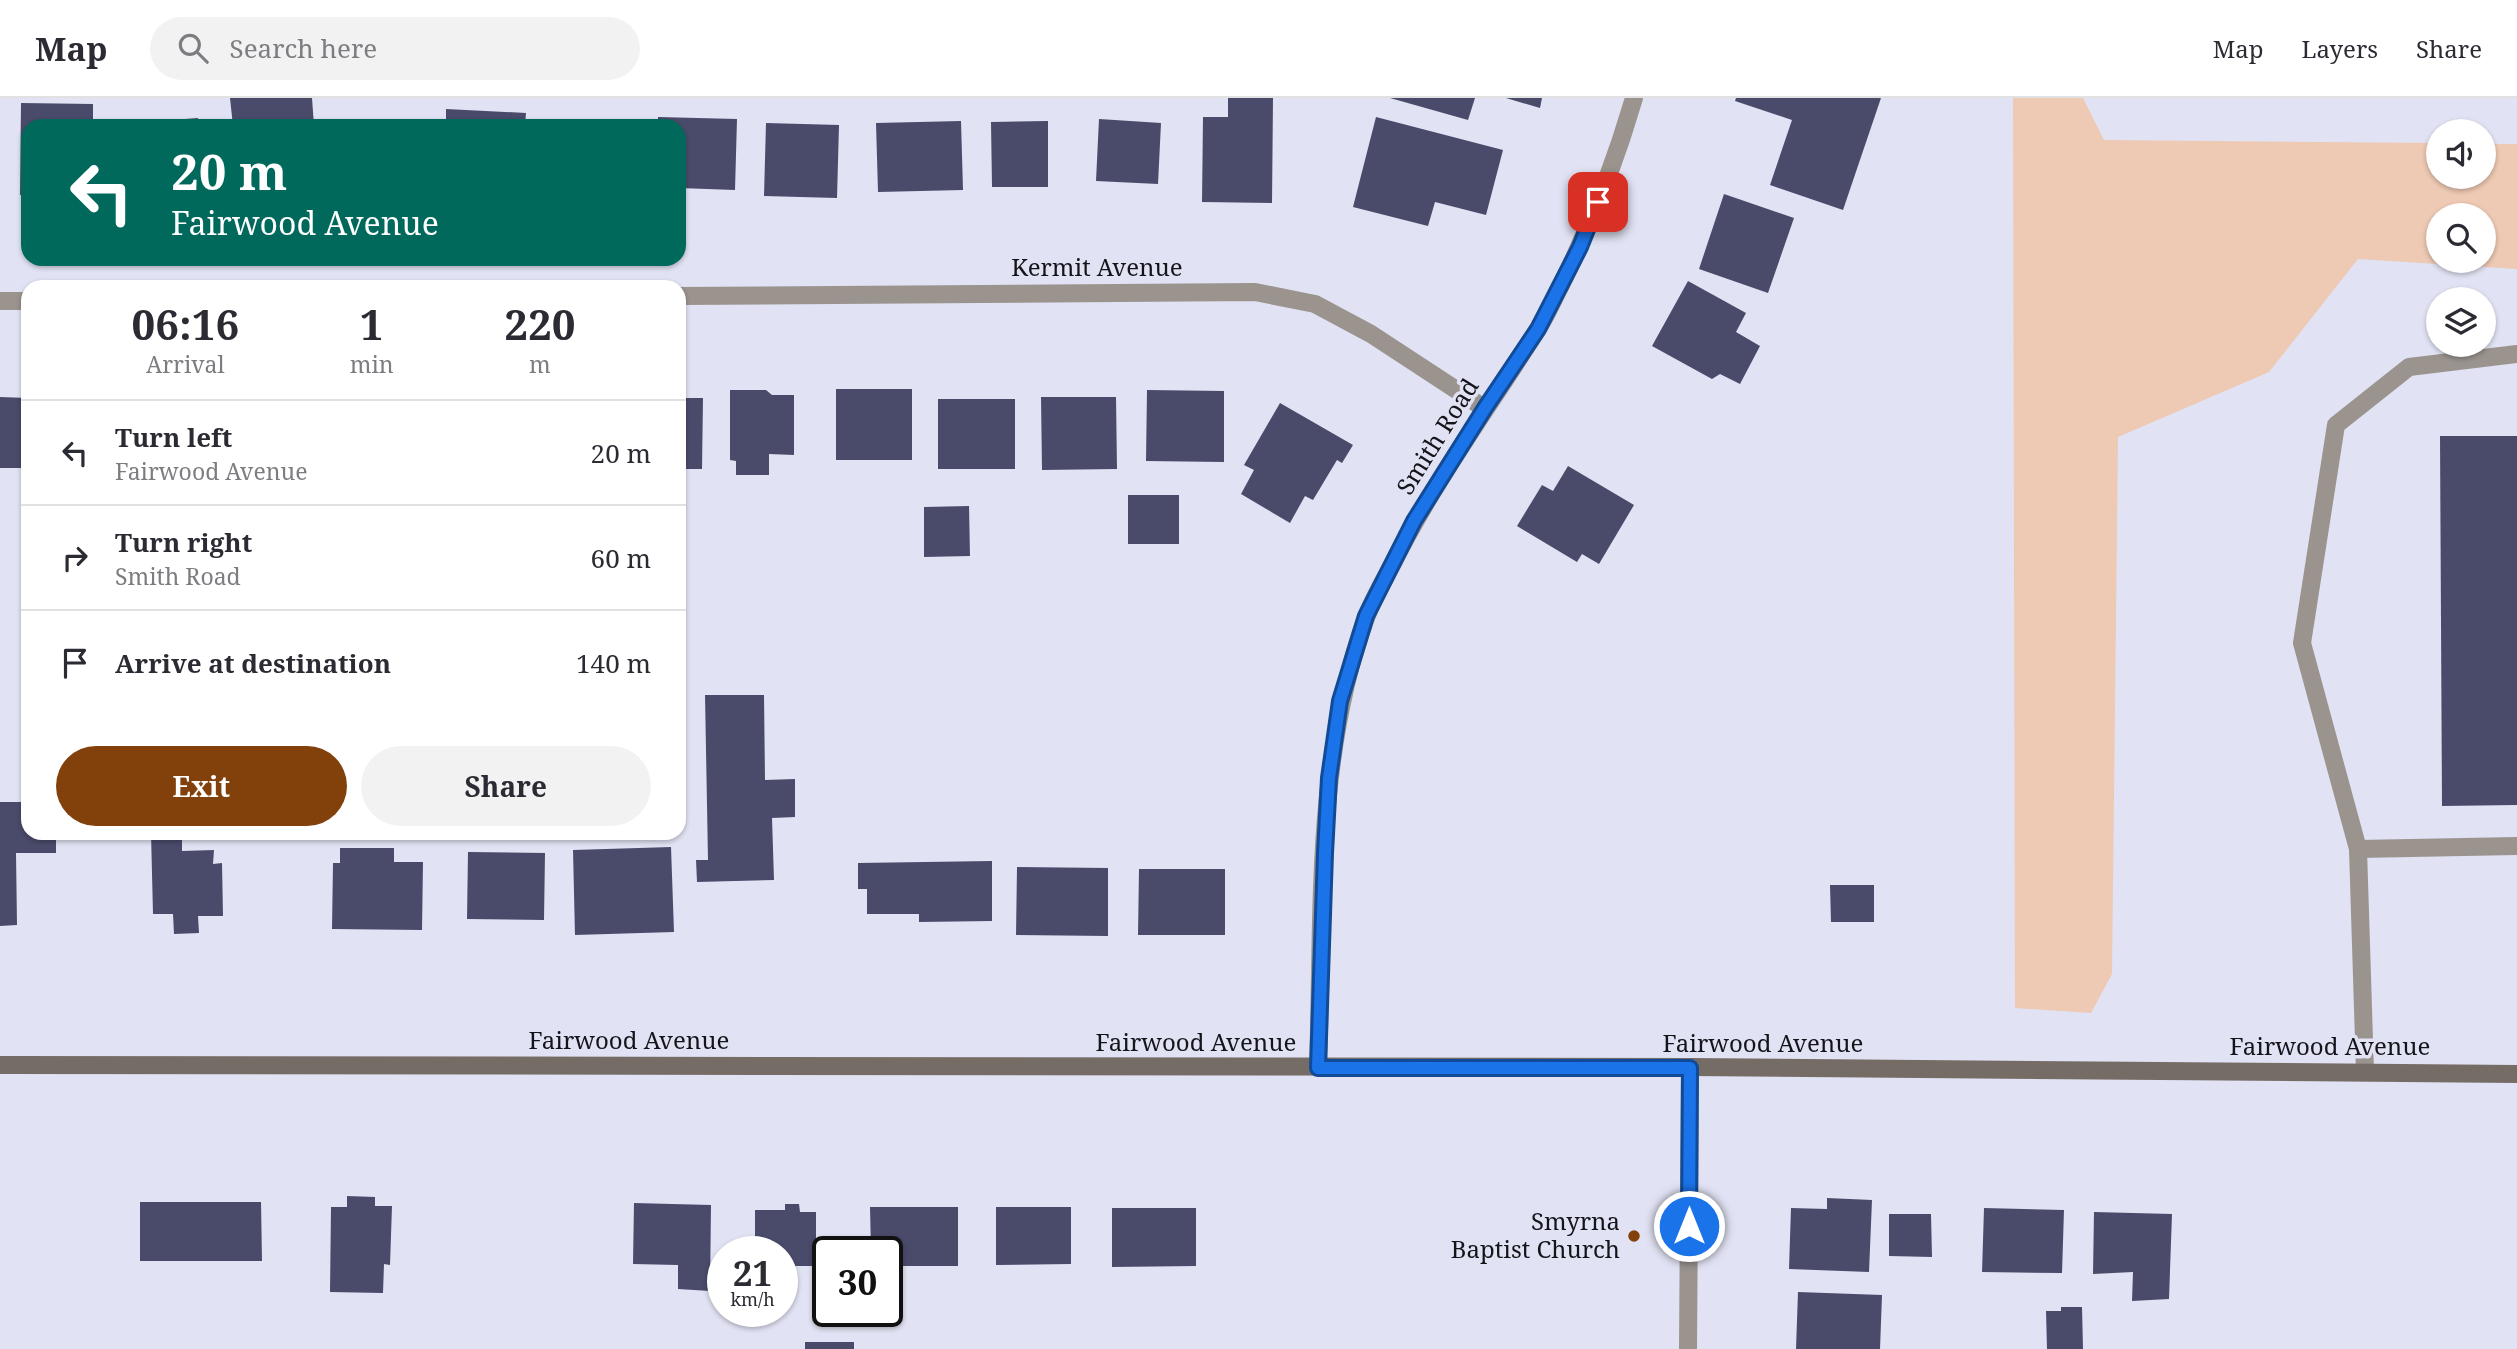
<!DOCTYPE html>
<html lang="en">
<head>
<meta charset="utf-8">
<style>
	:root { --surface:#fff; --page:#f2f2f3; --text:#2b2b33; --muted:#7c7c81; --line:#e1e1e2; --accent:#82410b }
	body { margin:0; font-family:"Noto Serif",serif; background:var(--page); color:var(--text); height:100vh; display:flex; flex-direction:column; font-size:26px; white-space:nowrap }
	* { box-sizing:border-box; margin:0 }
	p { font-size:23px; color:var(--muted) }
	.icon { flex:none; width:38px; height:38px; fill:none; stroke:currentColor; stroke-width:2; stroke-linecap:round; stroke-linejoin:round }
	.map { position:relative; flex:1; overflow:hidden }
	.sheet { position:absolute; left:21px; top:182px; width:665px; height:560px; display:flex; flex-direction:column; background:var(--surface); border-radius:21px; box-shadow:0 2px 5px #0004 }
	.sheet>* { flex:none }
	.hud { position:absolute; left:21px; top:21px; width:665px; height:147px; border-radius:21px; box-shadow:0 2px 5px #0004; background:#00695c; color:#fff; overflow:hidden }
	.tools { position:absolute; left:2426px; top:21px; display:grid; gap:14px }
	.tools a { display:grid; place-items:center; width:70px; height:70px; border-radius:50%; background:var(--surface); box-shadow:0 2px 5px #0004; font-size:35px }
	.speed { position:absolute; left:707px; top:1138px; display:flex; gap:14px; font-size:35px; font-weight:700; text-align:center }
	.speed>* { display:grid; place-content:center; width:91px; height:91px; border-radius:50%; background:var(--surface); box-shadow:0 2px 5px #0004; line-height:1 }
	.speed small { font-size:18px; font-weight:400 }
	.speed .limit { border:4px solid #111; border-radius:10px; background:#fff; color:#111 }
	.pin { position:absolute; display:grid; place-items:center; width:60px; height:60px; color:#fff; margin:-30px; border-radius:14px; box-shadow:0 4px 10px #0006 }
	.me { position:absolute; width:77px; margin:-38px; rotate:0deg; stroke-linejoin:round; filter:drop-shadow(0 0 5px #0008) }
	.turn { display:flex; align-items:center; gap:24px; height:147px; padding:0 35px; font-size:32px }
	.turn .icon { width:91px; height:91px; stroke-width:2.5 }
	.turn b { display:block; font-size:49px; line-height:60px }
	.eta { display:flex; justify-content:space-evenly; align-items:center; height:119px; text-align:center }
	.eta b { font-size:42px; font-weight:700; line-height:49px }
	.primary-button { display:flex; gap:14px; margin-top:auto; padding:14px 35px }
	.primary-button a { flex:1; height:80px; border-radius:42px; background:var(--accent); color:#fff; font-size:28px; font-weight:700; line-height:80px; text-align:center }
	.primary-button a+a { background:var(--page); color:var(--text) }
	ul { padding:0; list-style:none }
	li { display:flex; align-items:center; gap:21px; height:105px; padding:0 35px; border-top:2px solid var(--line) }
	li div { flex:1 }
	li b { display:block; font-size:26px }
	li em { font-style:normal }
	header { display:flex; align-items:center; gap:42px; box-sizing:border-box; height:98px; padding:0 35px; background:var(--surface); border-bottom:2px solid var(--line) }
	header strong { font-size:33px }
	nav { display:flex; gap:38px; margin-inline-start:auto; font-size:24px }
	.search { width:490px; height:63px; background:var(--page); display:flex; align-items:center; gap:18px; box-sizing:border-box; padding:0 24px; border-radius:38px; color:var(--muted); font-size:26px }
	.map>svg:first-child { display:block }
	.green { fill:#eec9b3; fill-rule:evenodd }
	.building { fill:#4a4b6b }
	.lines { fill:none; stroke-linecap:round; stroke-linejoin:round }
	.lane { stroke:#9a938e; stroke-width:18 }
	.street { stroke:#9a938e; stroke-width:18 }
	.secondary { stroke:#766c66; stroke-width:18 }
	.route-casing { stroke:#114b97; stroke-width:18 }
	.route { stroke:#1a73e8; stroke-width:12 }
	.poi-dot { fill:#82410b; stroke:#e1e2f3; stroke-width:2.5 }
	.labels { text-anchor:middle; stroke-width:7; stroke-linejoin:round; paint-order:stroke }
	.street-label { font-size:24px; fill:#14151b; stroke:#e1e2f3 }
	.poi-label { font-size:24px; fill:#14151b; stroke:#e1e2f3; text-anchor:end }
</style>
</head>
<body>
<header>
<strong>Map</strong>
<div class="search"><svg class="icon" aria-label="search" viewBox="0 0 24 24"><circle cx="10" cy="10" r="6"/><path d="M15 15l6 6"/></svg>Search here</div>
<nav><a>Map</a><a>Layers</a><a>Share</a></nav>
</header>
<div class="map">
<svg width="2517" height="1251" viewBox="0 0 2517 1251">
	<rect width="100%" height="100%" fill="#e1e2f3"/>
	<path class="green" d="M2013 0H2083L2104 42 2438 45V79H2483V46H2517V171L2358 161 2269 274 2118 339 2112 876 2091 915 2015 910ZM2438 117H2483V163H2438Z"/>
	<g class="building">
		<polygon points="230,0 312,0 314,28 233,28"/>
		<polygon points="1228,0 1273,0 1272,105 1202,104 1203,19 1228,19"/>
		<polygon points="1390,0 1475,0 1468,22"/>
		<polygon points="1506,0 1542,0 1540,10"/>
		<polygon points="1736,0 1881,0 1843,112 1770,87 1792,22 1735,3"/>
		<polygon points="21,5 93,6 93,28 28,28 28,97 20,97"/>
		<polygon points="446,11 526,15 525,28 446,28"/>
		<polygon points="658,19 737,21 735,92 679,90 679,28 658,28"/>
		<polygon points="1376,19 1503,52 1486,117 1435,104 1428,128 1353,109"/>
		<polygon points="198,20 199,28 118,28 118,26"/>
		<polygon points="1099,21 1161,25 1158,86 1096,83"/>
		<polygon points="961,23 963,92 878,94 876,25"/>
		<polygon points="1048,23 1048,89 992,89 991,24"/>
		<polygon points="766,25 839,27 837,100 764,98"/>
		<polygon points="1724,96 1794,120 1768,195 1699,171"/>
		<polygon points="1688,183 1746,215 1736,234 1760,248 1740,286 1720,276 1712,281 1652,248"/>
		<rect x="836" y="291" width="76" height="71"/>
		<polygon points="730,292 766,292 772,297 794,297 794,357 769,356 769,377 736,377 736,363 730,362"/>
		<polygon points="1147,292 1224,293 1224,364 1146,363"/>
		<polygon points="0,299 28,300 28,370 0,370"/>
		<polygon points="1041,299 1116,299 1117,371 1042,372"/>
		<polygon points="679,300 703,300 702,371 679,371"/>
		<rect x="938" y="301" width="77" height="70"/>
		<polygon points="1280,305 1353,347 1342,365 1337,362 1313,402 1305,398 1290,425 1241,396 1254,372 1244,367"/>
		<polygon points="2440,338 2517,338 2517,707 2442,708"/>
		<polygon points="1568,368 1634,407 1599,466 1582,456 1577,464 1517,428 1542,387 1553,393"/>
		<rect x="1128" y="397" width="51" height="49"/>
		<polygon points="969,408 970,458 924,459 924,409"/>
		<polygon points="705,597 764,597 765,682 795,681 795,719 772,720 774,782 697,784 696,762 708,762"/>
		<polygon points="0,704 28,704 28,735 56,735 56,755 16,755 17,827 0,828"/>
		<polygon points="151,735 182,735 182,753 214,752 213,766 222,765 223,818 198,818 199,835 174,836 173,816 153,816"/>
		<polygon points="671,749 674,834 575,837 573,752"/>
		<polygon points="340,750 394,750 394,764 423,764 422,832 332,831 333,765 340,765"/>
		<polygon points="468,754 545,755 544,822 467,821"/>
		<polygon points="992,763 992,823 919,824 919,816 867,816 867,791 858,791 858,765"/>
		<polygon points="1017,769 1108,770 1108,838 1016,837"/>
		<polygon points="1139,771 1225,771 1225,837 1138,837"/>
		<polygon points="1830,787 1874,787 1874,824 1831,824"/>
		<polygon points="347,1098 375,1099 375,1108 392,1108 390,1167 384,1166 383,1195 330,1194 331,1109 347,1109"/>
		<polygon points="1827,1100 1872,1102 1869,1174 1789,1171 1791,1110 1827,1111"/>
		<polygon points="140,1104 261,1104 262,1163 140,1163"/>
		<polygon points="634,1105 711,1107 710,1193 678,1191 678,1167 633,1166"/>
		<polygon points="785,1106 799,1106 800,1114 816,1114 816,1141 837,1141 837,1153 828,1153 828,1168 782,1168 782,1153 755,1153 755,1112 785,1112"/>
		<polygon points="870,1109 958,1109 958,1168 887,1168 887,1153 871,1153"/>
		<polygon points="996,1109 1071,1109 1071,1166 996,1167"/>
		<polygon points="1112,1110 1196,1110 1196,1168 1112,1169"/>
		<polygon points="1984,1110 2064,1112 2062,1175 1982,1174"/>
		<polygon points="2094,1114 2172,1116 2169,1201 2132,1203 2133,1174 2093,1176"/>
		<polygon points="1889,1116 1931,1116 1932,1159 1889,1158"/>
		<polygon points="1798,1194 1882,1197 1880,1251 1796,1251"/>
		<polygon points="2061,1209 2082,1209 2083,1251 2047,1251 2046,1213 2061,1213"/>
		<rect x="805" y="1244" width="49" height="7"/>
	</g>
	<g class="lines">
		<g class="lane">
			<polyline points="2358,751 2517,748"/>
			<polyline points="2365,974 2358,751 2302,545 2336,327 2409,269 2517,256"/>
		</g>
		<g class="street">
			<polyline points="679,198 1255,194 1315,206 1371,236 1484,310"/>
			<polyline points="0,203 28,203"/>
			<path d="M1318 970C1323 821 1314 661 1366 520 1373 500 1385 481 1394 463 1435 382 1488 310 1536 234 1546 219 1553 202 1561 187 1591 127 1615 65 1634 0"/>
			<polyline points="1688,1251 1690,969"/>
		</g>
		<polyline class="secondary" points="0,967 1690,969 2517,976"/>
	</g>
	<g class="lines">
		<defs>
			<polyline id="route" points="1598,104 1580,149 1538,231 1485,310 1414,423 1366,518 1340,603 1329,680 1325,755 1318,970 1690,970 1689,1128"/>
		</defs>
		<use href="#route" class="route-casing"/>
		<use href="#route" class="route"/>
	</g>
	<circle class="poi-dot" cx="1634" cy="1138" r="7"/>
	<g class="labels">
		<g class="street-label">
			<text x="1097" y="178">Kermit Avenue</text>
			<text transform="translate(1438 339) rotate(-58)" y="8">Smith Road</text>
			<text x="629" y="951">Fairwood Avenue</text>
			<text x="1196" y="953">Fairwood Avenue</text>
			<text x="1763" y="954">Fairwood Avenue</text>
			<text x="2330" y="957">Fairwood Avenue</text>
		</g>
		<g class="poi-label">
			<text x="1620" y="1132">Smyrna<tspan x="1620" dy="28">Baptist Church</tspan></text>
		</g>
	</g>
</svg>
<div class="tools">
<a><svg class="icon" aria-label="sound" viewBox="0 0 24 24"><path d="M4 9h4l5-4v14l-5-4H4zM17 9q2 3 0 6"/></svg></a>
<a><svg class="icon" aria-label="search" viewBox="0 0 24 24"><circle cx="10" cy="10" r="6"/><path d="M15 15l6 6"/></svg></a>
<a><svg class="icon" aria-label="layers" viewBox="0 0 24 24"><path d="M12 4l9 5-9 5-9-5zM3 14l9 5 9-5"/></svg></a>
</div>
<div class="speed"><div>21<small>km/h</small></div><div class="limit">30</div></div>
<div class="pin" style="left:1598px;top:104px;background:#d93025"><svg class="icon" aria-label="arrive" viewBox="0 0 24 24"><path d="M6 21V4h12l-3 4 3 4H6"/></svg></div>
<svg class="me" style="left:1689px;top:1128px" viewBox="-20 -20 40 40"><circle r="17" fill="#1a73e8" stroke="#fff" stroke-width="3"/><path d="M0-11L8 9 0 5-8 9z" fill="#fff"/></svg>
<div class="hud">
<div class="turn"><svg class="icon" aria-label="left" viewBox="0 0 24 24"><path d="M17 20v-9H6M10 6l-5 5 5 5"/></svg><div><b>20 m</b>Fairwood Avenue</div></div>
</div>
<section class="sheet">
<div class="eta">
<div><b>06:16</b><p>Arrival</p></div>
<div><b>1</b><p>min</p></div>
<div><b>220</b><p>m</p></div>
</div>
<ul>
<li><svg class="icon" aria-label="left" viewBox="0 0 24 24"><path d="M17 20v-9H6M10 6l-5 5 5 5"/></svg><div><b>Turn left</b><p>Fairwood Avenue</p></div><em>20 m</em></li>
<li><svg class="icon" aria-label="right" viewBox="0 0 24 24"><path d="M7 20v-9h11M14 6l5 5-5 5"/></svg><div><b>Turn right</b><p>Smith Road</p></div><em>60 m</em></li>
<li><svg class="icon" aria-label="arrive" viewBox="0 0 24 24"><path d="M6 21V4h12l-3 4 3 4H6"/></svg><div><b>Arrive at destination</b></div><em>140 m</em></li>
</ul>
<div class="primary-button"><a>Exit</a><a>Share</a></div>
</section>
</div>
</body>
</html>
